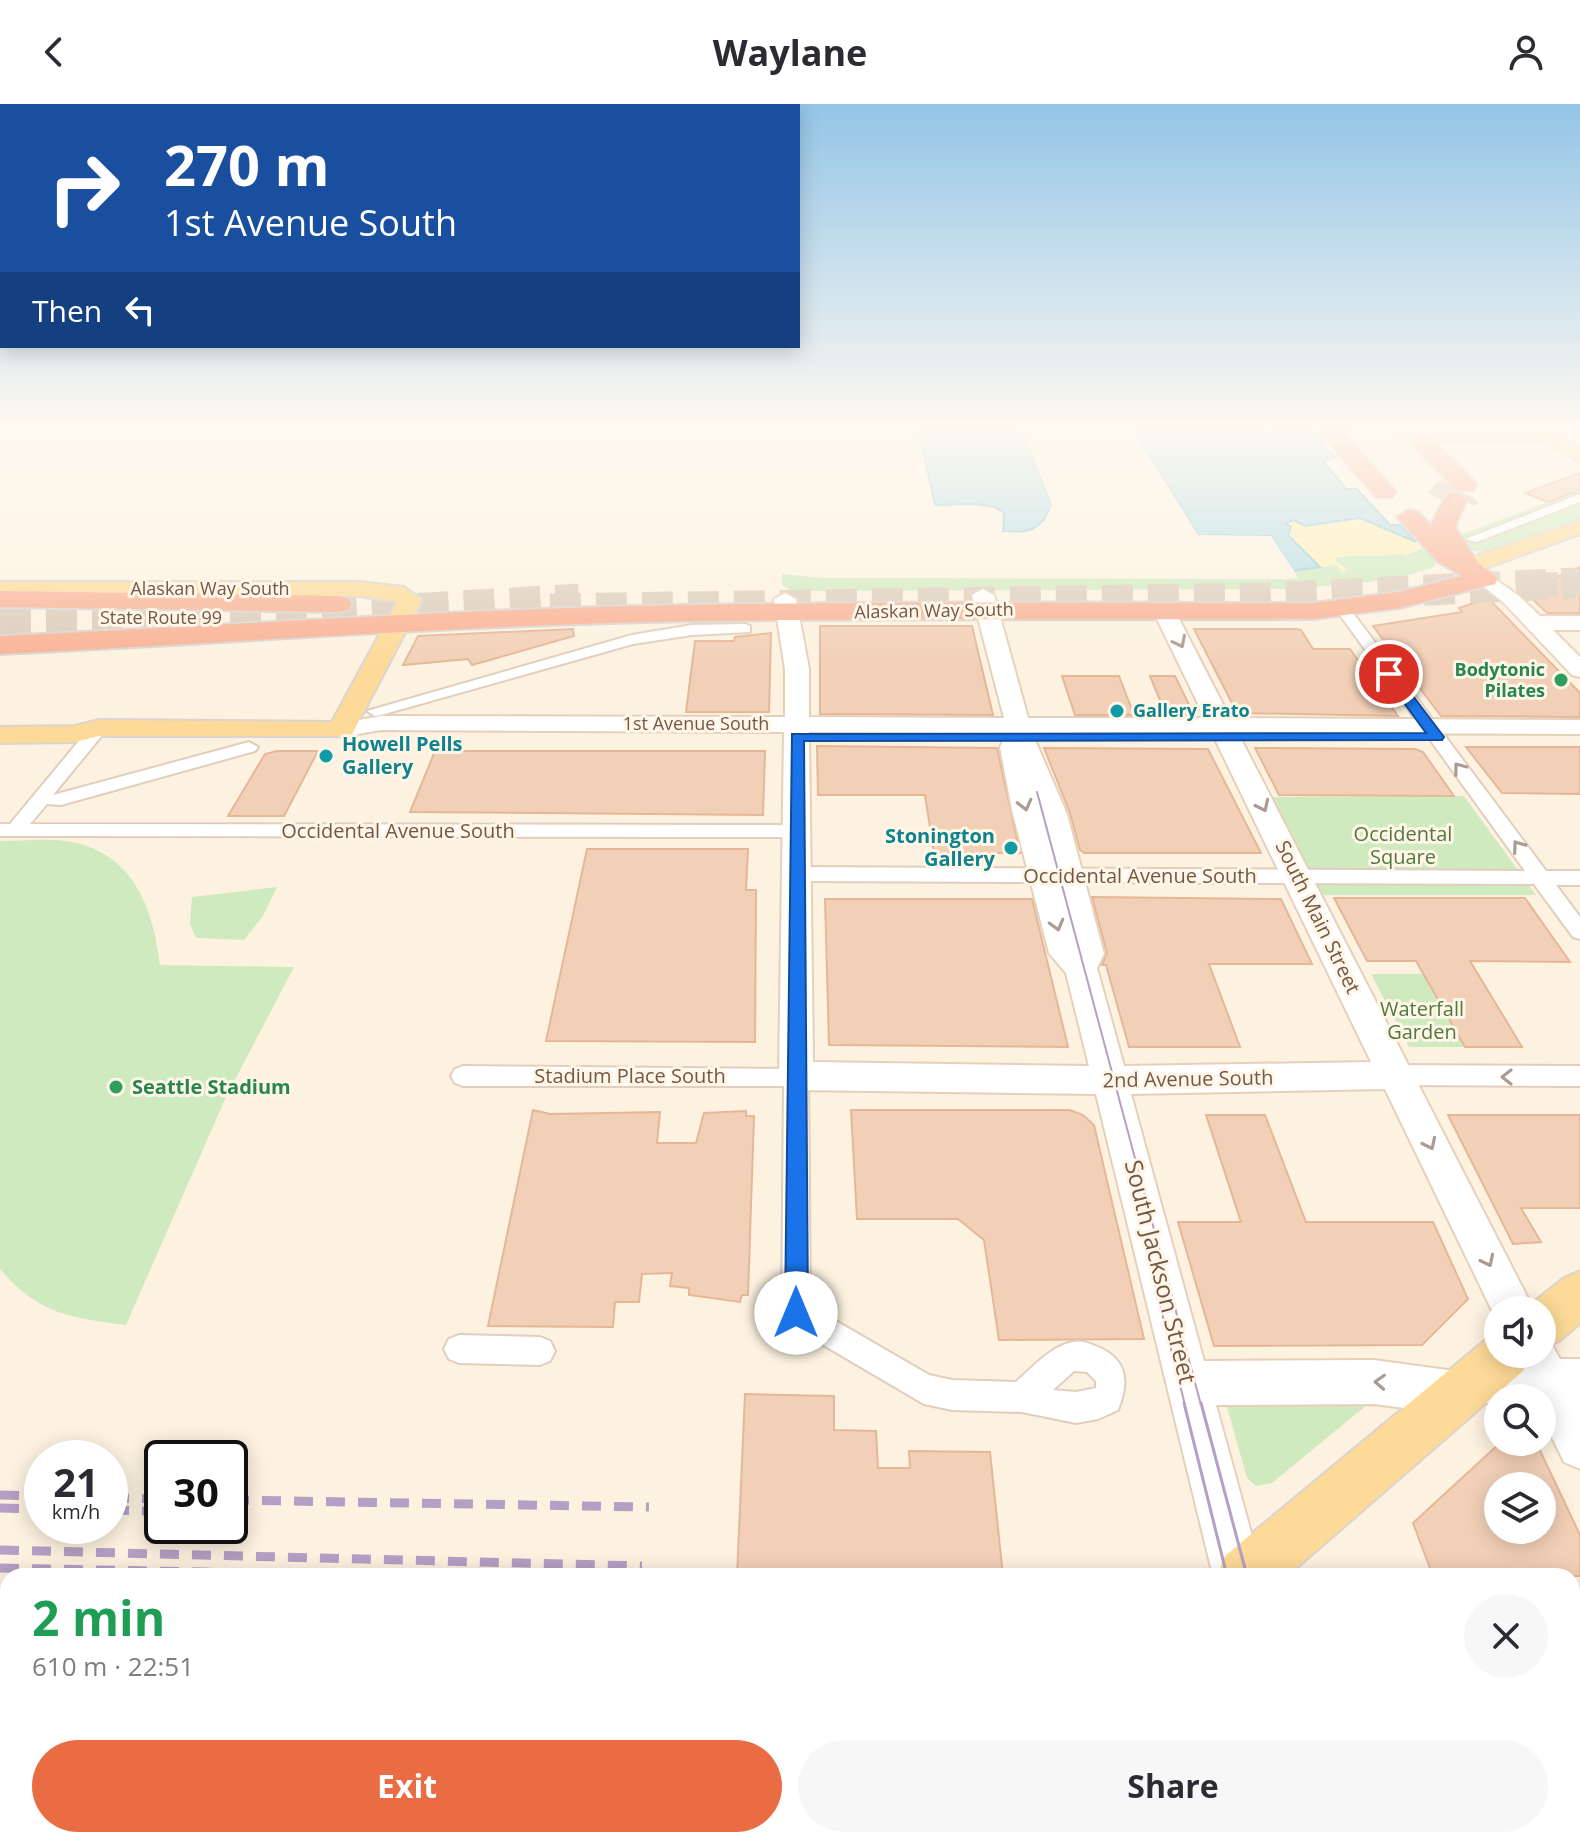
<!DOCTYPE html>
<html lang="en">
<head>
<meta charset="utf-8">
<style>
	:root { --surface:#fff; --page:#f7f7f7; --text:#2b2b33; --muted:#7c7c81; --accent:#ea6c42 }
	body { margin:0; font-family:"Open Sans",sans-serif; background:var(--page); color:var(--text); height:100vh; display:flex; flex-direction:column; font-size:30px; white-space:nowrap }
	* { box-sizing:border-box; margin:0 }
	p { font-size:26px; color:var(--muted) }
	.icon { flex:none; width:44px; height:44px; fill:none; stroke:currentColor; stroke-width:2; stroke-linecap:round; stroke-linejoin:round }
	.map { position:relative; flex:1; overflow:hidden }
	.panel { position:absolute; left:0px; top:1464px; width:1580px; height:280px; display:flex; flex-direction:column; background:var(--surface); border-radius:24px 24px 0 0; box-shadow:0 4px 20px #0003 }
	.panel>* { flex:none }
	.banner { position:absolute; left:0px; top:0px; width:800px; height:244px; box-shadow:0 4px 20px #0003; background:#1a4fa0; color:#fff; overflow:hidden }
	.controls { position:absolute; left:1484px; top:1192px; display:grid; gap:16px }
	.controls a { display:grid; place-items:center; width:72px; height:72px; border-radius:50%; background:var(--surface); box-shadow:0 4px 20px #0003; font-size:40px }
	.speed { position:absolute; left:24px; top:1336px; display:flex; gap:16px; font-size:40px; font-weight:700; text-align:center }
	.speed>* { display:grid; place-content:center; width:104px; height:104px; border-radius:50%; background:var(--surface); box-shadow:0 4px 20px #0003; line-height:1 }
	.speed small { font-size:20px; font-weight:400 }
	.speed .limit { border:4px solid #111; border-radius:12px; background:#fff; color:#111 }
	.pin { position:absolute; display:grid; place-items:center; width:68px; height:68px; color:#fff; margin:-34px; border:4px solid #fff; border-radius:50%; box-shadow:0 2px 8px #0007 }
	.me { position:absolute; width:88px; margin:-44px; rotate:0deg; stroke-linejoin:round; filter:drop-shadow(0 0 6px #0008) }
	.turn { display:flex; align-items:center; gap:28px; height:168px; padding:0 32px; font-size:36px }
	.turn .icon { width:104px; height:104px; stroke-width:2.5 }
	.turn b { display:block; font-size:56px; line-height:68px }
	.then { display:flex; align-items:center; height:76px; padding:0 32px; background:#0003; gap:16px; font-size:30px }
	.round { display:grid; place-items:center; flex:none; width:84px; height:84px; border-radius:42px; background:var(--page) }
	.head { display:flex; align-items:center; justify-content:space-between; height:136px; padding:0 32px }
	h1 { font-size:48px; font-weight:700; line-height:60px; color:#1e9e55 }
	.action { display:flex; gap:16px; margin-top:auto; padding:16px 32px }
	.action a { flex:1; height:92px; border-radius:48px; background:var(--accent); color:#fff; font-size:32px; font-weight:700; line-height:92px; text-align:center }
	.action a+a { background:var(--page); color:var(--text) }
	header { display:flex; justify-content:space-between; align-items:center; height:104px; padding:0 32px; background:var(--surface); font-size:36px; font-weight:700 }
	.map>svg:first-child { display:block }
	.green { fill:#cfeabf }
	.sand { fill:#fdf0ba }
	.water { fill:#b5dee6; stroke:#9bcdd8; stroke-width:2 }
	.pier { fill:#fdf2e0 }
	.building { fill:#f2d0b7; stroke:#e5b797; stroke-width:2; fill-rule:evenodd }
	.lines { fill:none; stroke-linecap:round; stroke-linejoin:round }
	.primary-tunnel { stroke:#dbccba; stroke-width:21; stroke-dasharray:21 10; stroke-linecap:butt }
	.highway-tunnel-far1 { stroke:#dbccba; stroke-width:24; stroke-dasharray:24 12; stroke-linecap:butt }
	.highway-tunnel { stroke:#dbccba; stroke-width:31; stroke-dasharray:31 15; stroke-linecap:butt }
	.street-casing { stroke:#e1cebc; stroke-width:4 }
	.secondary-casing { stroke:#e6d0ba; stroke-width:4 }
	.primary-casing { stroke:#dbd4cf; stroke-width:4 }
	.highway-casing { stroke:#dbd4cf; stroke-width:4 }
	.street { fill:#fff; fill-rule:evenodd }
	.secondary { fill:#fff; fill-rule:evenodd }
	.primary { fill:#fdda97; fill-rule:evenodd }
	.highway { fill:#f9b295; fill-rule:evenodd }
	.tram-far1 { stroke:#b59fc5; stroke-width:2 }
	.tram { stroke:#b59fc5; stroke-width:3 }
	.rail { stroke:#b59fc5; stroke-width:9; stroke-dasharray:19 13; stroke-linecap:butt }
	.oneway { stroke:#ac9b91 }
	.route { fill:#1a73e8; stroke:#114b97; stroke-width:2 }
	.leisure-dot { fill:#2e9e5b; stroke:#fff6e7; stroke-width:3 }
	.culture-dot { fill:#0f9aa8; stroke:#fff6e7; stroke-width:3 }
	.labels { text-anchor:middle; stroke-width:6; stroke-linejoin:round; paint-order:stroke }
	.far-street-label { font-size:18px; fill:#745847; stroke:#fff6e7 }
	.far-leisure-label { font-size:18px; font-weight:bold; fill:#27864d; stroke:#fff6e7; text-anchor:end }
	.far-culture-label { font-size:18px; font-weight:bold; fill:#0d838f; stroke:#fff6e7; text-anchor:start }
	.culture-label { font-size:20px; font-weight:bold; fill:#0d838f; stroke:#fff6e7; text-anchor:start }
	.street-label { font-size:20px; fill:#745847; stroke:#fff6e7 }
	.park-label { font-size:20px; fill:#4f7a3f; stroke:#fff6e7 }
	.leisure-label { font-size:20px; font-weight:bold; fill:#27864d; stroke:#fff6e7; text-anchor:start }
	.near-street-label { font-size:24px; fill:#745847; stroke:#fff6e7 }
</style>
</head>
<body>
<header><svg class="icon" aria-label="back" viewBox="0 0 24 24"><path d="M15 5l-7 7 7 7"/></svg>Waylane<svg class="icon" aria-label="person" viewBox="0 0 24 24"><circle cx="12" cy="8" r="4"/><path d="M4 21q1-7 8-7t8 7"/></svg></header>
<div class="map">
<svg width="1580" height="1744" viewBox="0 0 1580 1744">
	<rect width="100%" height="100%" fill="#fdf2e0"/>
	<g class="green">
		<polygon points="1580,386 1580,418 1560,421 1485,448 1467,446 1439,456 1432,464 1405,472 1357,480 1283,485 819,487 792,487 782,481 782,470 823,474 1291,475 1298,474 1293,467 1336,461 1347,466 1335,456 1337,453 1394,448 1406,451"/>
		<polygon points="1464,692 1536,791 1321,791 1269,693"/>
		<path d="M0 737C27 737 61 732 87 742 139 761 154 812 160 861L294 863 226 993 126 1221C71 1214 38 1210 0 1165Z"/>
		<polygon points="277,783 263,812 244,836 196,834 190,820 192,793"/>
		<polygon points="1371,870 1424,870 1464,943 1409,943"/>
		<polygon points="1228,1295 1373,1296 1272,1379 1256,1382 1247,1374 1227,1303"/>
	</g>
	<path class="sand" d="M1360 414 1416 438 1422 445C1398 454 1365 451 1337 453L1335 456 1348 466 1342 468 1336 461 1320 463 1298 444 1286 421 1293 416 1317 421Z"/>
	<g class="water">
		<path d="M917 319H1020L1052 401C1041 426 1030 429 1003 428L1004 409 995 403 976 400 935 401Z"/>
		<polygon points="1129,319 1311,319 1324,333 1321,340 1335,353 1323,357 1346,385 1357,385 1390,421 1400,421 1416,438 1360,414 1305,422 1293,416 1286,420 1291,423 1288,431 1320,463 1293,467 1271,432 1198,431"/>
	</g>
	<g class="pier">
		<polygon points="1020,319 1024,319 1056,401 1048,421 1030,433 1004,432 1003,428 1030,429 1044,418 1052,401"/>
		<polygon points="1125,319 1129,319 1198,431 1271,432 1296,470 1290,469 1269,436 1195,434"/>
	</g>
	<g class="building">
		<polygon points="1411,319 1513,319 1539,338 1439,338 1423,328 1411,332 1407,328"/>
		<polygon points="1580,369 1580,386 1548,398 1525,389"/>
		<polygon points="1580,463 1580,509 1547,509 1524,487"/>
		<polygon points="1488,494 1580,589 1580,613 1441,612 1373,522 1462,508 1459,504"/>
		<polygon points="820,522 972,522 993,611 820,610"/>
		<polygon points="573,525 574,532 472,561 468,555 403,561 418,532"/>
		<polygon points="1194,525 1295,525 1301,526 1313,545 1350,545 1398,612 1237,609"/>
		<polygon points="771,529 769,608 686,608 695,537 734,537 735,533"/>
		<polygon points="1062,572 1119,572 1134,611 1075,611"/>
		<polygon points="1150,572 1175,572 1194,611 1166,611"/>
		<polygon points="817,642 997,644 1020,749 934,749 925,691 818,691"/>
		<polygon points="1466,643 1580,643 1580,690 1502,689"/>
		<polygon points="1044,644 1208,645 1261,749 1084,749 1080,746 1070,709"/>
		<polygon points="1255,644 1415,645 1423,648 1454,692 1279,691"/>
		<polygon points="277,647 318,647 284,712 228,712 265,650"/>
		<polygon points="435,647 765,647 763,711 410,708"/>
		<polygon points="587,745 748,745 746,786 756,786 755,938 546,937"/>
		<polygon points="1092,793 1281,795 1312,860 1209,860 1240,943 1129,943 1106,861 1102,861 1107,849"/>
		<polygon points="1334,794 1525,794 1570,858 1470,857 1522,943 1465,943 1416,857 1367,857"/>
		<polygon points="825,795 1032,795 1068,943 829,941"/>
		<polygon points="533,1006 550,1010 660,1008 657,1039 696,1039 704,1009 746,1007 746,1012 754,1012 748,1191 742,1191 740,1198 689,1191 689,1184 670,1182 672,1169 642,1170 639,1198 615,1198 613,1223 488,1222"/>
		<polygon points="851,1006 1070,1006 1083,1011 1094,1021 1144,1235 999,1236 984,1136 958,1115 857,1115"/>
		<polygon points="1206,1011 1265,1011 1306,1118 1433,1118 1468,1195 1422,1241 1214,1242 1178,1118 1241,1118"/>
		<polygon points="1448,1011 1580,1011 1580,1104 1521,1104 1541,1138 1513,1140"/>
		<polygon points="745,1290 834,1292 834,1326 876,1327 878,1364 910,1364 909,1347 990,1348 1003,1472 737,1472"/>
		<path d="M1501 1338H1536L1580 1431V1472H1433L1413 1419ZM1498 1382H1542V1426H1498Z"/>
	</g>
	<g class="lines">
		<polyline class="primary-tunnel" points="1466,322 1518,322"/>
		<g class="highway-tunnel-far1">
			<polyline points="1399,321 1466,322"/>
			<polyline points="1440,395 1443,389 1462,384 1468,391 1465,396"/>
			<polyline points="1534,481 1580,479"/>
		</g>
		<g class="highway-tunnel">
			<polyline points="550,505 1266,494 1575,479"/>
			<polyline points="326,510 579,495"/>
			<polyline points="0,518 356,515"/>
		</g>
		<defs>
			<g id="street">
				<polygon points="1580,390 1580,398 1477,438 1465,435"/>
				<polygon points="1342,500 1347,501 1546,767 1580,767 1580,781 1556,781 1580,813 1580,835 1573,833 1534,780 796,777 786,770 796,763 1525,767 1335,504"/>
				<polygon points="745,520 750,522 750,528 692,531 633,540 381,611 375,612 367,607 632,531 692,521"/>
				<polygon points="99,619 108,624 53,691 249,638 258,643 255,647 61,701 47,700 30,720 796,721 806,727 796,733 0,732 0,720 10,720 93,620"/>
				<polygon points="1396,961 1580,962 1580,982 1396,981 1388,978 1384,971 1388,964"/>
				<path d="M463 962 804 965 808 972 810 1202 929 1271 952 1276 1016 1278C1033 1263 1051 1242 1073 1238 1081 1236 1091 1240 1098 1243 1128 1256 1129 1279 1118 1306L1098 1315 1076 1319 1022 1308 952 1306 924 1300 786 1219 782 1209 784 982H463L455 979 451 972 455 965ZM1074 1267 1087 1268 1096 1277V1284L1076 1288 1053 1286Z"/>
				<polygon points="459,1231 540,1233 550,1237 555,1247 550,1257 540,1261 459,1259 449,1255 444,1245 449,1235"/>
			</g>
			<g id="secondary">
				<polygon points="1485,468 1519,492 1540,512 1580,512 1580,526 1553,526 1580,553 1580,573 1572,571 1505,500 1478,478 1475,474"/>
				<path d="M983 485 994 491 1028 614H1205L1153 507 1164 501 1175 507 1230 614 1580 616V630L1238 629 1534 1206H1498V1219L1385 985 1131 990 1204 1257 1374 1256 1455 1267 1458 1262 1473 1255H1515L1513 1250H1542V1232L1549 1235 1560 1255H1580V1365L1564 1358 1542 1313V1294H1498V1299H1475L1473 1305 1457 1311 1374 1300 1216 1301 1263 1472H1213L1096 990 796 986 784 982 779 972 784 628 381 626 341 633 329 626 332 621 381 612 785 613V565L774 495 785 489 796 495 809 565V613L1004 614 972 491ZM809 628 1007 629 1000 643 1012 706 1049 849 1066 869 1089 962 813 958ZM1032 629H1212L1371 958 1124 962 1097 864 1104 850 1067 710Z"/>
			</g>
			<g id="primary">
				<polygon points="1516,319 1541,319 1580,344 1580,359"/>
				<polygon points="1580,417 1580,430 1477,467 1469,469 1458,462 1461,457"/>
				<polygon points="0,478 360,478 404,483 422,496 351,632 99,632 75,638 0,639 0,623 75,622 99,616 332,618 397,498 360,492 0,492"/>
				<polygon points="1580,1167 1580,1219 1559,1237 1542,1244 1542,1206 1525,1205 1564,1174"/>
				<polygon points="1498,1230 1498,1250 1530,1250 1523,1267 1287,1472 1217,1472 1225,1452 1489,1233"/>
				<polygon points="1572,1686 1580,1686 1580,1744 1558,1744 1548,1736 1572,1736"/>
				<polygon points="878,1736 965,1736 962,1744 875,1744"/>
				<polygon points="1274,1736 1376,1736 1373,1744 1277,1744"/>
			</g>
			<g id="highway">
				<polygon points="1325,319 1408,319 1406,325 1399,327 1343,328 1392,383 1396,388 1392,393 1376,393 1317,325"/>
				<polygon points="1422,331 1430,333 1473,376 1477,381 1473,386 1457,386 1414,343 1411,338 1414,333"/>
				<path d="M1455 388 1467 395 1455 423 1478 459 1498 474 1495 480 1399 504 1313 515C1106 516 899 514 692 517 461 521 231 539 0 550V532C231 522 461 504 692 501 899 497 1106 499 1313 499L1399 488 1462 472 1437 457 1397 413 1409 406 1418 408 1431 421 1447 390Z"/>
				<polygon points="0,487 338,492 348,494 352,500 348,506 338,508 0,503"/>
			</g>
		</defs>
		<use href="#street" class="street-casing"/>
		<use href="#secondary" class="secondary-casing"/>
		<use href="#primary" class="primary-casing"/>
		<use href="#highway" class="highway-casing"/>
		<use href="#street" class="street"/>
		<use href="#secondary" class="secondary"/>
		<use href="#primary" class="primary"/>
		<use href="#highway" class="highway"/>
		<g class="tram-far1">
			<polyline points="1037,688 1201,1301"/>
			<polyline points="1143,1133 1185,1301"/>
		</g>
		<g class="tram">
			<polyline points="1184,1299 1227,1472"/>
			<polyline points="1201,1299 1247,1472"/>
			<polyline points="1293,1736 1295,1744"/>
			<polyline points="1317,1736 1320,1744"/>
		</g>
		<g class="rail">
			<polyline points="0,1391 42,1392"/>
			<polyline points="110,1394 162,1395"/>
			<polyline points="230,1396 649,1403"/>
			<polyline points="0,1404 42,1405"/>
			<polyline points="110,1406 146,1407"/>
			<polyline points="0,1446 642,1462"/>
			<polyline points="0,1464 402,1472"/>
			<polyline points="0,1508 8,1508"/>
			<polyline points="0,1525 8,1525"/>
			<polyline points="0,1572 8,1572"/>
			<polyline points="1572,1578 1580,1579"/>
			<polyline points="0,1596 8,1596"/>
			<polyline points="1572,1600 1580,1601"/>
			<polyline points="0,1623 8,1623"/>
			<polyline points="1572,1632 1580,1633"/>
			<polyline points="1572,1668 1580,1669"/>
		</g>
	</g>
	<defs><path id="oneway-chevron" d="M-2-3.5L2.5 0L-2 3.5" fill="none" stroke-width="1.6" stroke-linecap="round" stroke-linejoin="round" transform="scale(2)"/></defs>
	<g class="oneway">
		<use href="#oneway-chevron" transform="translate(1180 538) rotate(63)"/>
		<use href="#oneway-chevron" transform="translate(1459 664) rotate(-127)"/>
		<use href="#oneway-chevron" transform="translate(1025 701) rotate(76)"/>
		<use href="#oneway-chevron" transform="translate(1263 702) rotate(64)"/>
		<use href="#oneway-chevron" transform="translate(1518 742) rotate(-126)"/>
		<use href="#oneway-chevron" transform="translate(1057 821) rotate(75)"/>
		<use href="#oneway-chevron" transform="translate(1507 973) rotate(180)"/>
		<use href="#oneway-chevron" transform="translate(1430 1040) rotate(64)"/>
		<use href="#oneway-chevron" transform="translate(1488 1157) rotate(64)"/>
		<use href="#oneway-chevron" transform="translate(1380 1278) rotate(-177)"/>
	</g>
	<linearGradient id="sky" x2="0" y2="1"><stop stop-color="#93c5e7"/><stop offset="0.57" stop-color="#fef9f1"/><stop offset="1" stop-color="#fef9f1" stop-opacity="0"/></linearGradient>
	<rect width="1580" height="563" fill="url(#sky)"/>
	<polygon class="route" points="1385,567 1394,567 1444,633 1442,636 804,637 808,1209 805,1217 796,1221 788,1217 785,1209 792,630 1426,629 1383,570"/>
	<g class="leisure-dot">
		<circle cx="1561" cy="576" r="8"/>
		<circle cx="116" cy="983" r="8"/>
	</g>
	<g class="culture-dot">
		<circle cx="1117" cy="607" r="8"/>
		<circle cx="326" cy="652" r="8"/>
		<circle cx="1011" cy="744" r="8"/>
	</g>
	<g class="labels">
		<g class="far-street-label">
			<text x="210" y="491">Alaskan Way South</text>
			<text transform="translate(934 507) rotate(-1)" y="6">Alaskan Way South</text>
			<text x="161" y="520">State Route 99</text>
			<text x="696" y="626">1st Avenue South</text>
		</g>
		<g class="far-leisure-label">
			<text x="1545" y="572">Bodytonic<tspan x="1545" dy="21">Pilates</tspan></text>
		</g>
		<g class="far-culture-label">
			<text x="1133" y="613">Gallery Erato</text>
		</g>
		<g class="culture-label">
			<text x="342" y="647">Howell Pells<tspan x="342" dy="23">Gallery</tspan></text>
			<text x="995" y="739" text-anchor="end">Stonington<tspan x="995" dy="23">Gallery</tspan></text>
		</g>
		<g class="street-label">
			<text x="398" y="734">Occidental Avenue South</text>
			<text x="1140" y="779">Occidental Avenue South</text>
			<text transform="translate(1318 813) rotate(64)" y="7">South Main Street</text>
			<text x="630" y="979">Stadium Place South</text>
			<text transform="translate(1188 975) rotate(-1)" y="7">2nd Avenue South</text>
		</g>
		<g class="park-label">
			<text x="1403" y="737">Occidental<tspan x="1403" dy="23">Square</tspan></text>
			<text x="1422" y="912">Waterfall<tspan x="1422" dy="23">Garden</tspan></text>
		</g>
		<g class="leisure-label">
			<text x="132" y="990">Seattle Stadium</text>
		</g>
		<g class="near-street-label">
			<text transform="translate(1160 1168) rotate(76)" y="8">South Jackson Street</text>
		</g>
	</g>
</svg>
<div class="controls">
<a><svg class="icon" aria-label="sound" viewBox="0 0 24 24"><path d="M4 9h4l5-4v14l-5-4H4zM17 9q2 3 0 6"/></svg></a>
<a><svg class="icon" aria-label="search" viewBox="0 0 24 24"><circle cx="10" cy="10" r="6"/><path d="M15 15l6 6"/></svg></a>
<a><svg class="icon" aria-label="layers" viewBox="0 0 24 24"><path d="M12 4l9 5-9 5-9-5zM3 14l9 5 9-5"/></svg></a>
</div>
<div class="speed"><div>21<small>km/h</small></div><div class="limit">30</div></div>
<div class="pin" style="left:1389px;top:570px;background:#d93025"><svg class="icon" aria-label="arrive" viewBox="0 0 24 24"><path d="M6 21V4h12l-3 4 3 4H6"/></svg></div>
<svg class="me" style="left:796px;top:1209px" viewBox="-20 -20 40 40"><circle r="19" fill="#fff"/><path d="M0-13L10 11 0 6-10 11z" fill="#1a73e8"/></svg>
<div class="banner">
<div class="turn"><svg class="icon" aria-label="right" viewBox="0 0 24 24"><path d="M7 20v-9h11M14 6l5 5-5 5"/></svg><div><b>270 m</b>1st Avenue South</div></div>
<div class="then">Then<svg class="icon" aria-label="left" viewBox="0 0 24 24"><path d="M17 20v-9H6M10 6l-5 5 5 5"/></svg></div>
</div>
<section class="panel">
<div class="head"><div><h1>2 min</h1><p>610 m · 22:51</p></div><a class="round"><svg class="icon" aria-label="close" viewBox="0 0 24 24"><path d="M6 6l12 12M18 6L6 18"/></svg></a></div>
<div class="action"><a>Exit</a><a>Share</a></div>
</section>
</div>
</body>
</html>
